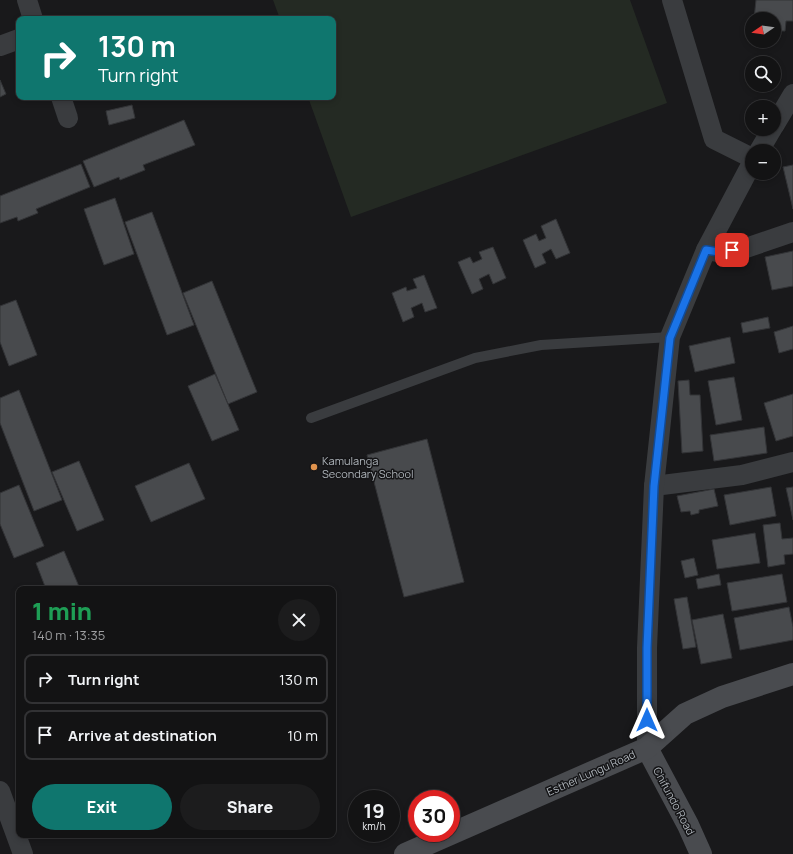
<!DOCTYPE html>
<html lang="en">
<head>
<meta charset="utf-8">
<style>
	:root { --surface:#131314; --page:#1c1c1d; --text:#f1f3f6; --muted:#9d9ea0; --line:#323234; --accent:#0f766e }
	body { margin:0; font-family:Manrope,sans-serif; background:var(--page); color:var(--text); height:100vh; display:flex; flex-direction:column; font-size:15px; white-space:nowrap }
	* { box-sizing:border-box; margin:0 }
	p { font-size:13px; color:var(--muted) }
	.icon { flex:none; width:22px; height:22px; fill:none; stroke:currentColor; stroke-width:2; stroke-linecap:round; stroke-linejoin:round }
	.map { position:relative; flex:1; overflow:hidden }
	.sheet { position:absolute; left:16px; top:586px; width:320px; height:252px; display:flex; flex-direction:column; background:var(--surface); border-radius:8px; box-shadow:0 2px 6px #0003,0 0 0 1px var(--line) }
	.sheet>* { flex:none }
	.banner { position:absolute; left:16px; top:16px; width:320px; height:84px; border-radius:8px; box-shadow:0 2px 6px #0003,0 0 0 1px var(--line); background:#0f766e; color:#fff; overflow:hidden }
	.needle { width:26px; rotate:257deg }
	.fabs { position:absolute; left:745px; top:12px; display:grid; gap:8px }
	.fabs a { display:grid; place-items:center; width:36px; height:36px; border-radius:50%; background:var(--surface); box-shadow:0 2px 6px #0003,0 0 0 1px var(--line); font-size:20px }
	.speed { position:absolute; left:348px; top:790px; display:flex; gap:8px; font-size:20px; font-weight:700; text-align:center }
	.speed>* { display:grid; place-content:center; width:52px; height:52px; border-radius:50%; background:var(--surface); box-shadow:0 2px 6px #0003,0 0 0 1px var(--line); line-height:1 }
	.speed small { font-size:10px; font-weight:400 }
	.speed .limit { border:6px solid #d22; background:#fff; color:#111 }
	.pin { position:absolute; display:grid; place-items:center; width:34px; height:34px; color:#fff; margin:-17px; border-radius:8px; box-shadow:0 2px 6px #0006 }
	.me { position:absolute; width:44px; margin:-22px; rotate:0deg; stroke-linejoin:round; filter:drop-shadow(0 0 3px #0008) }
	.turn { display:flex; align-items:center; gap:14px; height:84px; padding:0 16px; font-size:18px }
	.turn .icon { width:52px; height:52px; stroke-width:2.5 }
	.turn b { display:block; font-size:28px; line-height:34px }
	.round { display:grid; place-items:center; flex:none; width:42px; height:42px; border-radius:21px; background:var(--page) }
	.headline { display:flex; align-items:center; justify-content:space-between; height:68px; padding:0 16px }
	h1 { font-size:24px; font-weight:800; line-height:30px; color:#1e9e55 }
	.primary-button { display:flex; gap:8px; margin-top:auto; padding:8px 16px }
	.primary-button a { flex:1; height:46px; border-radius:24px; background:var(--accent); color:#fff; font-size:16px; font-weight:800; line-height:46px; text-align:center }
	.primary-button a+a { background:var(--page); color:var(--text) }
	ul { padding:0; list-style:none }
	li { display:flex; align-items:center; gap:12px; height:50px; margin:0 8px 6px; padding:0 8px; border:2px solid var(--line); border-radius:8px }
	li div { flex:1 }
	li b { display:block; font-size:15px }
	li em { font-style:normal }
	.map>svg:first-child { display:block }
	.green { fill:#242a23 }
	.building { fill:#484a4d; stroke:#333437 }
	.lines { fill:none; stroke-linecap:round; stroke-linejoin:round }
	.lane { stroke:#3a3c3f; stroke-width:10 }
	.street { stroke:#3a3c3f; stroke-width:20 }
	.secondary { stroke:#494b4f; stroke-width:22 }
	.route-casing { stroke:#114b97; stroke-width:10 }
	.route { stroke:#1a73e8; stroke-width:7 }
	.poi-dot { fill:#df924d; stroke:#141416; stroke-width:1.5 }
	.labels { text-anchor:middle; stroke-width:3; stroke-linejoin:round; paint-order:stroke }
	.poi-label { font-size:11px; fill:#adb3b9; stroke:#141416; text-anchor:start }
	.street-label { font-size:11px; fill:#adb3b9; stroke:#141416 }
</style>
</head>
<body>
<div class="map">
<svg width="793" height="854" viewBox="0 0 793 854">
	<rect width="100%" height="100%" fill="#19191b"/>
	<polygon class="green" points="273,0 630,0 667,103 351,217 308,97 333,97 333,19 280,19"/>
	<g class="building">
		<polygon points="756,0 793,0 793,21 786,21 785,31 775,31 774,44 752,42 752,41 774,41 774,19 754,19"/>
		<polygon points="0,80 6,94 0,97"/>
		<polygon points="132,105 135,118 109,125 106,111"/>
		<polygon points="184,120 195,145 143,165 145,170 120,180 119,177 94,187 83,161"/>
		<polygon points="81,164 90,187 36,209 38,213 18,221 17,217 0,223 0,196"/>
		<polygon points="793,165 793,209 783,167"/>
		<polygon points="115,198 134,254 104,265 84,209"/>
		<polygon points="152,212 194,325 167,335 125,222"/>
		<polygon points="556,219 570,253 556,259 551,249 542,254 546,263 535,268 523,240 536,234 539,241 546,238 541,226"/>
		<polygon points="493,247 506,278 493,284 489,274 479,279 483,289 472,294 458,262 470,257 473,263 482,259 479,252"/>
		<polygon points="793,251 793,286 772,290 765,257"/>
		<polygon points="424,275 437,308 425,312 422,303 411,308 414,317 403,322 392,293 406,287 407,291 417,288 413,279"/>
		<polygon points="212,281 257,392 228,404 183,293"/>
		<polygon points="16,300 37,355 9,366 0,342 0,306"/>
		<polygon points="768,317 770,328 743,333 741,323"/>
		<polygon points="793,326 793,349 779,353 774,332"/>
		<polygon points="730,337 735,363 695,372 689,346"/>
		<polygon points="215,374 239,430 212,441 188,386"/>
		<polygon points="734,377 742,420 716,425 708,381"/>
		<polygon points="689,380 690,395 700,395 703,451 682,453 678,381"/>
		<polygon points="19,390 62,500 34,511 0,423 0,398"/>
		<polygon points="793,394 793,436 776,441 764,403"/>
		<polygon points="764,427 767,453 714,461 710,435"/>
		<polygon points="427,439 464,582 404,597 367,455"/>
		<polygon points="79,461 104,520 77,531 52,472"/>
		<polygon points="189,463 205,499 151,522 135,486"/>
		<polygon points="19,485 44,546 14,558 0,524 0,493"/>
		<polygon points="771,487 776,516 730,525 724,495"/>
		<polygon points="793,487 793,520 786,488"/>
		<polygon points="714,489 718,506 699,510 699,513 691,515 690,511 681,512 677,496"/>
		<polygon points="780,523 782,539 793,538 793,554 784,555 785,564 768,567 763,525"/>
		<polygon points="755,533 760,563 717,569 712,540"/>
		<polygon points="64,551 80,589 46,589 36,563"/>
		<polygon points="694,558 698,575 685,578 681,561"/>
		<polygon points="719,574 721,585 698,589 696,579"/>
		<polygon points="782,574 787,602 732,611 727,583"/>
		<polygon points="687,597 696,647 683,649 674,599"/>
		<polygon points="789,607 793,627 793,640 740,650 734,618"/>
		<polygon points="723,614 732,658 701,664 692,620"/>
	</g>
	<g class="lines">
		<polyline class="lane" points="311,418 475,358 541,345 670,337"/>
		<g class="street">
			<polyline points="27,0 33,19"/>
			<polyline points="672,0 714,139 752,158"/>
			<polyline points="0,46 19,39"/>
			<polyline points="61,97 68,118"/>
			<polyline points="774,126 793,94"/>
			<polyline points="759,151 772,129"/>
			<polyline points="706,250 719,252 746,248 793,232"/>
			<polyline points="654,486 742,475 793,462"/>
			<polyline points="647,748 647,648 654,486 670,337 706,250 752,163"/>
			<polyline points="0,791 23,854"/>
		</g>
		<g class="secondary">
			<polyline points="647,748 688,825 701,854"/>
			<polyline points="405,854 647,748 685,714 722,697 793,674"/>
		</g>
	</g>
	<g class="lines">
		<defs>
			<polyline id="route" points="647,720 647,648 654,486 670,338 706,250 719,252 732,250"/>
		</defs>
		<use href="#route" class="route-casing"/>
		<use href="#route" class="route"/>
	</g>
	<circle class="poi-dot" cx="314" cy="467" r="4"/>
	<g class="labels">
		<g class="poi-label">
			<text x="322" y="465">Kamulanga<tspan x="322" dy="13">Secondary School</tspan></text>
		</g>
		<g class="street-label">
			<text transform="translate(591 773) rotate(-24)" y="4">Esther Lungu Road</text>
			<text transform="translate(674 801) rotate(62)" y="4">Chifundo Road</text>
		</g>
	</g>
</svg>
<div class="fabs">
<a><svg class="needle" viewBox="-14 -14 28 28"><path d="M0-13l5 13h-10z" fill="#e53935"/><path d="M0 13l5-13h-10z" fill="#9d9ea0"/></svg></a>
<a><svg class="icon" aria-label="search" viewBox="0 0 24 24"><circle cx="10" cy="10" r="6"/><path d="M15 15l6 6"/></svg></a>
<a>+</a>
<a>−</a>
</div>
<div class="speed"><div>19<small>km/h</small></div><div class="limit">30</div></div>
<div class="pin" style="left:732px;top:250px;background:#d93025"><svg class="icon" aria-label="arrive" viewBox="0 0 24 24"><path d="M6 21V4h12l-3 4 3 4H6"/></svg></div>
<svg class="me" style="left:647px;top:720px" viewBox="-20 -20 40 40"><path d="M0-17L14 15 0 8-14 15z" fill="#1a73e8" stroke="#fff" stroke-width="4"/></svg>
<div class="banner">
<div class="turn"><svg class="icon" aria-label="right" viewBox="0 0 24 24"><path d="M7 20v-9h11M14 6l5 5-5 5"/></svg><div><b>130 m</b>Turn right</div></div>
</div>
<section class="sheet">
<div class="headline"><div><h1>1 min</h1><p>140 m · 13:35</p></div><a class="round"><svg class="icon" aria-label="close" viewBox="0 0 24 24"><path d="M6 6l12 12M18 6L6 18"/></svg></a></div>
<ul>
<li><svg class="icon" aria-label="right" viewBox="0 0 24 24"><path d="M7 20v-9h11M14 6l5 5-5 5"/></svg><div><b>Turn right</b></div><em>130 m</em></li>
<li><svg class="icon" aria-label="arrive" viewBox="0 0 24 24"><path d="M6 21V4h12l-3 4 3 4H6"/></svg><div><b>Arrive at destination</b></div><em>10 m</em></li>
</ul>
<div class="primary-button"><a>Exit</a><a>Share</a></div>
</section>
</div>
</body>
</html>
